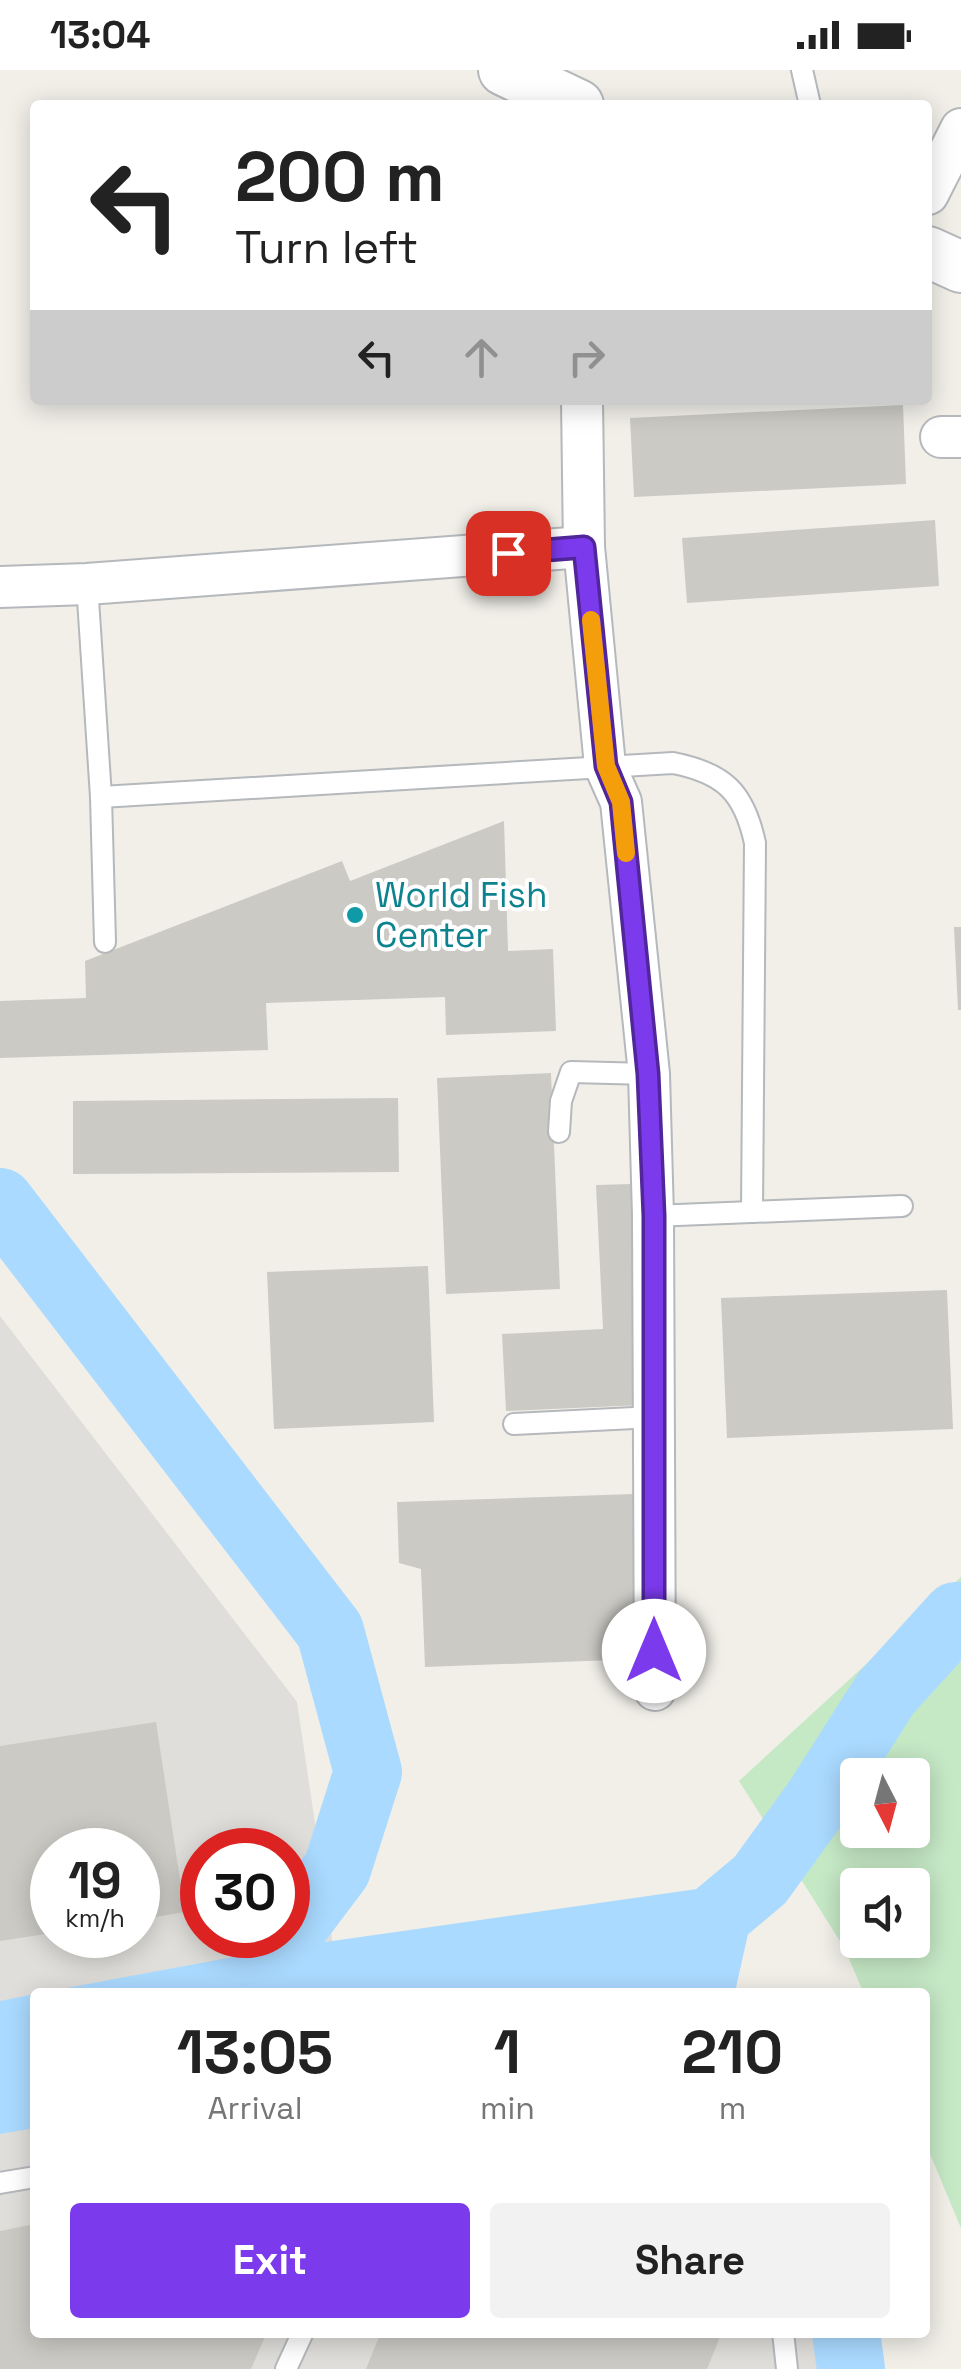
<!DOCTYPE html>
<html lang="en">
<head>
<meta charset="utf-8">
<style>
	:root { --surface:#fff; --page:#f2f2f2; --text:#222; --muted:#767676; --accent:#7c3aed }
	body { margin:0; font-family:"Space Grotesk",sans-serif; background:var(--page); color:var(--text); height:100vh; display:flex; flex-direction:column; font-size:38px; white-space:nowrap }
	* { box-sizing:border-box; margin:0 }
	p { font-size:32px; color:var(--muted) }
	.icon { flex:none; width:55px; height:55px; fill:none; stroke:currentColor; stroke-width:2; stroke-linecap:round; stroke-linejoin:round }
	.map { position:relative; flex:1; overflow:hidden }
	.details { position:absolute; left:30px; top:1918px; width:900px; height:350px; display:flex; flex-direction:column; background:var(--surface); border-radius:10px; box-shadow:0 5px 25px #0003 }
	.details>* { flex:none }
	.hud { position:absolute; left:30px; top:30px; width:902px; height:305px; border-radius:10px; box-shadow:0 5px 25px #0003; background:#fff; color:var(--text); overflow:hidden }
	.needle { width:65px; rotate:174deg }
	.buttons { position:absolute; left:840px; top:1688px; display:grid; gap:20px }
	.buttons a { display:grid; place-items:center; width:90px; height:90px; border-radius:10px; background:var(--surface); box-shadow:0 5px 25px #0003; font-size:50px }
	.speed { position:absolute; left:30px; top:1758px; display:flex; gap:20px; font-size:50px; font-weight:700; text-align:center }
	.speed>* { display:grid; place-content:center; width:130px; height:130px; border-radius:50%; background:var(--surface); box-shadow:0 5px 25px #0003; line-height:1 }
	.speed small { font-size:25px; font-weight:400 }
	.speed .limit { border:15px solid #d22; background:#fff; color:#111 }
	.pin { position:absolute; display:grid; place-items:center; width:85px; height:85px; color:#fff; margin:-42px; border-radius:20px; box-shadow:0 5px 15px #0006 }
	.me { position:absolute; width:110px; margin:-55px; rotate:0deg; stroke-linejoin:round; filter:drop-shadow(0 0 8px #0008) }
	.turn { display:flex; align-items:center; gap:35px; height:210px; padding:0 40px; font-size:45px }
	.turn .icon { width:130px; height:130px; stroke-width:2.5 }
	.turn b { display:block; font-size:70px; line-height:85px }
	.lanes { display:flex; align-items:center; height:95px; padding:0 40px; background:#0003; justify-content:center; gap:50px; direction:ltr }
	.lanes .off { opacity:.35 }
	.eta { display:flex; justify-content:space-evenly; align-items:center; height:170px; text-align:center }
	.eta b { font-size:60px; font-weight:700; line-height:70px }
	.cta { display:flex; gap:20px; margin-top:auto; padding:20px 40px }
	.cta a { flex:1; height:115px; border-radius:10px; background:var(--accent); color:#fff; font-size:40px; font-weight:700; line-height:115px; text-align:center }
	.cta a+a { background:var(--page); color:var(--text) }
	.status { display:flex; justify-content:space-between; align-items:center; height:70px; padding:0 50px; background:var(--surface); direction:ltr }
	.status svg { height:28px; fill:currentColor }
	.map>svg:first-child { display:block }
	.industrial { fill:#e0deda; fill-rule:evenodd }
	.green { fill:#c5e8c5; fill-rule:evenodd }
	.water { fill:#aadaff }
	.lines { fill:none; stroke-linecap:round; stroke-linejoin:round }
	.river { stroke:#aadaff; stroke-width:68 }
	.building { fill:#cccac5 }
	.service-casing { stroke:#b5b8bc; stroke-width:24 }
	.minor-casing { stroke:#b5b8bc; stroke-width:44 }
	.tertiary-casing { stroke:#b5b8bc; stroke-width:54 }
	.service { stroke:#fff; stroke-width:20 }
	.minor { stroke:#fff; stroke-width:40 }
	.tertiary { stroke:#fff; stroke-width:50 }
	.route-casing { stroke:#51269a; stroke-width:25 }
	.route { stroke:#7c3aed; stroke-width:18 }
	.slow { stroke:#f59e0b; stroke-width:18 }
	.culture-dot { fill:#0f9aa8; stroke:#fff; stroke-width:4 }
	.labels { text-anchor:middle; stroke-width:8; stroke-linejoin:round; paint-order:stroke }
	.culture-label { font-size:35px; fill:#0d838f; stroke:#fff; text-anchor:start }
</style>
</head>
<body>
<div class="status"><b>13:04</b><svg viewBox="0 0 49 12"><path d="M0 12V9h3v3zM5 12V6h3v6zM10 12V3h3v9zM15 12V0h3v12zM26 1h20v11H26zM47 4h2v5h-2z"/></svg></div>
<div class="map">
<svg width="961" height="2299" viewBox="0 0 961 2299">
	<rect width="100%" height="100%" fill="#f1efe8"/>
	<path class="industrial" d="M0 1246 297 1632 340 1922H35V2262H819L824 2299H0ZM52 1780H138V1865H52ZM202 1780H288V1865H202Z"/>
	<path class="green" d="M961 1507V2158L925 2072V1922H863L845 1879 739 1711ZM858 1705H912V1760H858ZM858 1815H912V1870H858Z"/>
	<g class="water">
		<polygon points="760,1810 735,1922 45,1922 276,1879"/>
		<polygon points="35,1924 35,2058 0,2064 0,1931"/>
	</g>
	<g class="lines">
		<g class="river">
			<polyline points="0,1132 330,1561 368,1702 337,1799 288,1864"/>
			<polyline points="687,1871 760,1810 818,1730 886,1623 956,1546 961,1546"/>
			<polyline points="846,2262 851,2299"/>
		</g>
	</g>
	<g class="building">
		<polygon points="903,335 906,414 634,427 630,348"/>
		<polygon points="935,450 939,516 687,533 682,468"/>
		<polygon points="504,751 508,881 553,879 556,961 446,965 445,927 266,933 268,980 0,988 0,931 86,928 85,891 342,791 350,811"/>
		<polygon points="954,857 961,857 961,940 958,940"/>
		<polygon points="551,1003 560,1219 446,1224 437,1008"/>
		<polygon points="398,1028 399,1102 73,1104 73,1031"/>
		<polygon points="632,1114 642,1335 506,1341 502,1264 603,1259 596,1115"/>
		<polygon points="428,1196 434,1352 274,1359 267,1202"/>
		<polygon points="947,1220 953,1359 727,1368 721,1228"/>
		<polygon points="633,1424 639,1589 425,1597 421,1499 399,1493 397,1432"/>
		<polygon points="156,1652 185,1842 138,1850 138,1780 52,1780 52,1863 0,1871 0,1676"/>
		<polygon points="35,2154 35,2262 267,2262 251,2299 0,2299 0,2161"/>
		<polygon points="381,2262 722,2262 707,2299 366,2299"/>
	</g>
	<g class="lines">
		<defs>
			<g id="service">
				<polyline points="802,0 810,35"/>
				<polyline points="87,514 101,727 105,872"/>
				<path d="M101 727 673 693C724 703 744 722 755 773L752 1142"/>
				<polyline points="559,1062 561,1031 571,1002 649,1004"/>
				<polyline points="653,1146 902,1136"/>
				<polyline points="514,1354 654,1347"/>
				<polyline points="0,2113 35,2107"/>
				<polyline points="783,2262 787,2299"/>
				<polyline points="286,2299 303,2262"/>
			</g>
			<g id="minor">
				<polyline points="928,124 961,59"/>
				<polyline points="582,330 584,477 605,696 621,732 649,1004 653,1146 655,1620"/>
				<polyline points="941,367 961,367"/>
				<polyline points="0,517 87,514 584,477"/>
			</g>
			<g id="tertiary">
				<polyline points="504,0 578,35"/>
				<polyline points="928,182 961,197"/>
			</g>
		</defs>
		<use href="#service" class="service-casing"/>
		<use href="#minor" class="minor-casing"/>
		<use href="#tertiary" class="tertiary-casing"/>
		<use href="#service" class="service"/>
		<use href="#minor" class="minor"/>
		<use href="#tertiary" class="tertiary"/>
	</g>
	<g class="lines">
		<defs>
			<polyline id="route" points="508,483 584,477 606,696 621,732 648,1004 654,1146 654,1581"/>
		</defs>
		<use href="#route" class="route-casing"/>
		<use href="#route" class="route"/>
		<polyline class="slow" points="591,550 606,696 621,732 626,783"/>
	</g>
	<circle class="culture-dot" cx="355" cy="845" r="10"/>
	<g class="labels">
		<g class="culture-label">
			<text x="375" y="837">World Fish<tspan x="375" dy="40">Center</tspan></text>
		</g>
	</g>
</svg>
<div class="buttons">
<a><svg class="needle" viewBox="-14 -14 28 28"><path d="M0-13l5 13h-10z" fill="#e53935"/><path d="M0 13l5-13h-10z" fill="#767676"/></svg></a>
<a><svg class="icon" aria-label="sound" viewBox="0 0 24 24"><path d="M4 9h4l5-4v14l-5-4H4zM17 9q2 3 0 6"/></svg></a>
</div>
<div class="speed"><div>19<small>km/h</small></div><div class="limit">30</div></div>
<div class="pin" style="left:508px;top:483px;background:#d93025"><svg class="icon" aria-label="arrive" viewBox="0 0 24 24"><path d="M6 21V4h12l-3 4 3 4H6"/></svg></div>
<svg class="me" style="left:654px;top:1581px" viewBox="-20 -20 40 40"><circle r="19" fill="#fff"/><path d="M0-13L10 11 0 6-10 11z" fill="#7c3aed"/></svg>
<div class="hud">
<div class="turn"><svg class="icon" aria-label="left" viewBox="0 0 24 24"><path d="M17 20v-9H6M10 6l-5 5 5 5"/></svg><div><b>200 m</b>Turn left</div></div>
<div class="lanes"><svg class="icon" aria-label="left" viewBox="0 0 24 24"><path d="M17 20v-9H6M10 6l-5 5 5 5"/></svg><svg class="icon off" aria-label="ahead" viewBox="0 0 24 24"><path d="M12 20V5M6 11l6-6 6 6"/></svg><svg class="icon off" aria-label="right" viewBox="0 0 24 24"><path d="M7 20v-9h11M14 6l5 5-5 5"/></svg></div>
</div>
<section class="details">
<div class="eta">
<div><b>13:05</b><p>Arrival</p></div>
<div><b>1</b><p>min</p></div>
<div><b>210</b><p>m</p></div>
</div>
<div class="cta"><a>Exit</a><a>Share</a></div>
</section>
</div>
</body>
</html>
